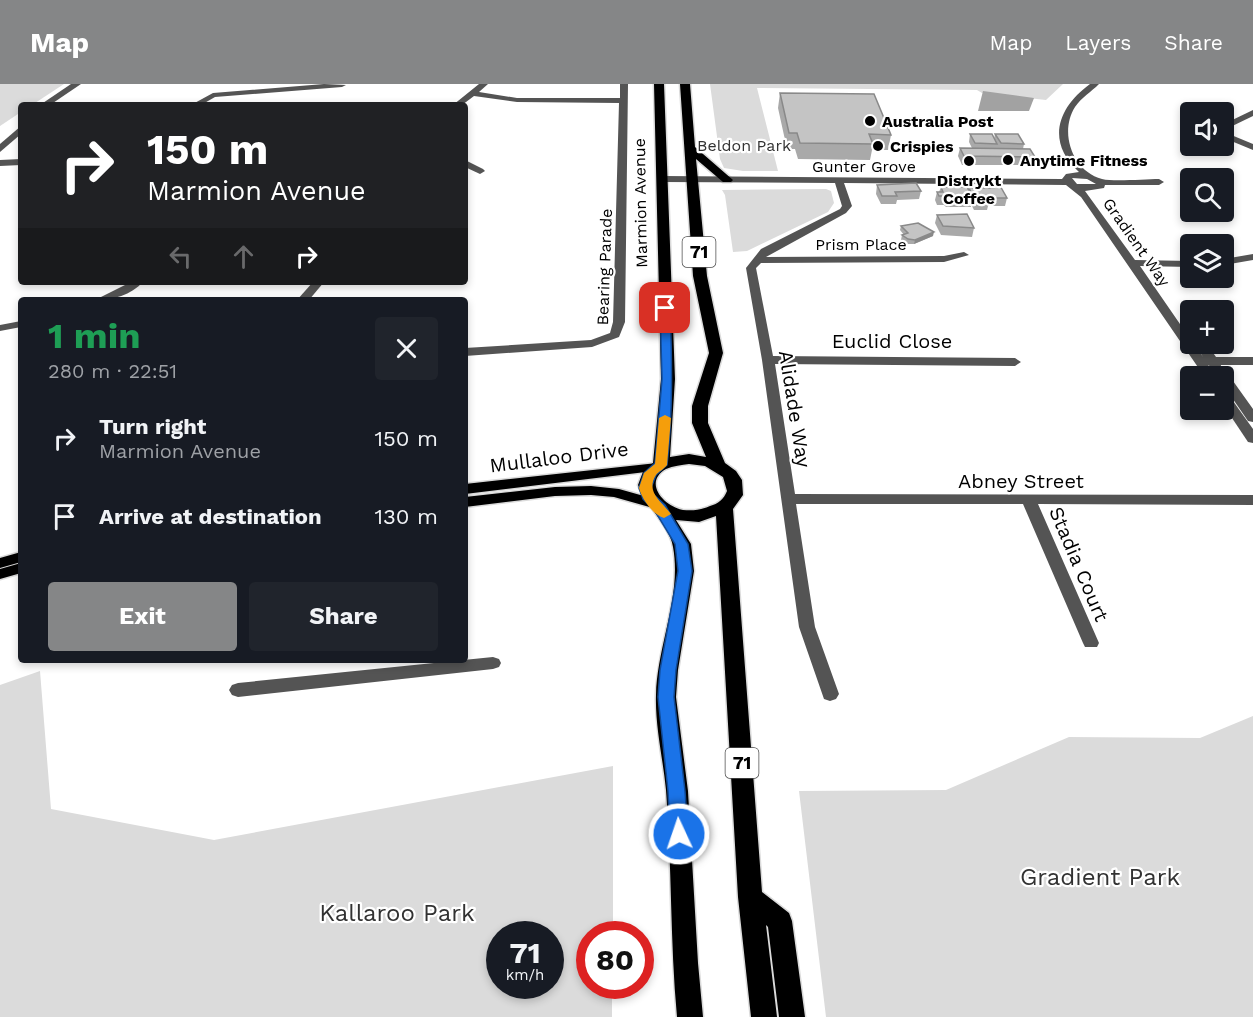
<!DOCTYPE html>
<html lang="en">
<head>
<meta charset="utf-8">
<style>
	:root { --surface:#171b24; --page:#20242c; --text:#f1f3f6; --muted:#9ea1a6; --accent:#858687 }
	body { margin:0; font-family:"Work Sans",sans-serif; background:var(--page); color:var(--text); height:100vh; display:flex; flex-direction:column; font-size:22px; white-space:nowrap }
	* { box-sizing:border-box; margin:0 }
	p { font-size:20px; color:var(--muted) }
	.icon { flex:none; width:33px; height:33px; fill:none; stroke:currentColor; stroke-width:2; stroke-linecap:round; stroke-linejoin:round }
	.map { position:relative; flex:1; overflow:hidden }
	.drawer { position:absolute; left:18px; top:213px; width:450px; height:366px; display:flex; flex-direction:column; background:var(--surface); border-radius:6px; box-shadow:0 3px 9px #0003 }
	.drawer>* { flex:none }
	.hud { position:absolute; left:18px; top:18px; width:450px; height:183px; border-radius:6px; box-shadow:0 3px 9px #0003; background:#202124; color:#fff; overflow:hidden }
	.buttons { position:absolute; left:1180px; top:18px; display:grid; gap:12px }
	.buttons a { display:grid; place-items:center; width:54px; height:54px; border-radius:6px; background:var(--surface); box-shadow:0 3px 9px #0003; font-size:30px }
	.speed { position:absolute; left:486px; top:837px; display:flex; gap:12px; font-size:30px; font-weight:700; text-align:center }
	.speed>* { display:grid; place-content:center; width:78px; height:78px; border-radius:50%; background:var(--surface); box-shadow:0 3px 9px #0003; line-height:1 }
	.speed small { font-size:15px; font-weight:400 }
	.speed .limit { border:9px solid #d22; background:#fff; color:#111 }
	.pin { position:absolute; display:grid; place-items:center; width:51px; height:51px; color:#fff; margin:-26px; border-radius:12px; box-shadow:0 3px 9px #0006 }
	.me { position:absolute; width:66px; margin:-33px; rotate:357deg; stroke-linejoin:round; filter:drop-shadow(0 0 4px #0008) }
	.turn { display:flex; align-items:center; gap:21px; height:126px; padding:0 30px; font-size:27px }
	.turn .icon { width:78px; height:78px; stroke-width:2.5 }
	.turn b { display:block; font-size:42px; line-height:51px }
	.lanes { display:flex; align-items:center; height:57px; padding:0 30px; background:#0003; justify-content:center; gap:30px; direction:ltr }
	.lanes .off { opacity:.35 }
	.round { display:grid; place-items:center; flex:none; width:63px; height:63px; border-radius:6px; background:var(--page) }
	.headline { display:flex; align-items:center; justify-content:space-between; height:102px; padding:0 30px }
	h1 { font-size:36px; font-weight:700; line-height:45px; color:#1e9e55 }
	.action { display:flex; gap:12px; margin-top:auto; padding:12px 30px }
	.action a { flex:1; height:69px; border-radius:6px; background:var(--accent); color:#fff; font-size:24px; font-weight:700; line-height:69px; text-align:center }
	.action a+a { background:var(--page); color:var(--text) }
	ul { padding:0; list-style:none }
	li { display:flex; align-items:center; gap:18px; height:78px; padding:0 30px }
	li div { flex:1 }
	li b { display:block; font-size:22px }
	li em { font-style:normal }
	header { display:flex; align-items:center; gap:36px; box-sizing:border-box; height:84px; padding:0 30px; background:var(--accent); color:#fff }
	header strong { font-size:28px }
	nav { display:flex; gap:33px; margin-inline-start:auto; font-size:21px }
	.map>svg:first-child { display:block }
	.green { fill:#dbdbdb; fill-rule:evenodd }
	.water { fill:#a2a2a2 }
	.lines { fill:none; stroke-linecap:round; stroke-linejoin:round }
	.major-casing { stroke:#dbdbdb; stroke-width:3 }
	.highway-casing { stroke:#dbdbdb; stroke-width:3 }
	.minor { fill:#545454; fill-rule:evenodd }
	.major { fill:#000; fill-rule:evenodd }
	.highway { fill:#000; fill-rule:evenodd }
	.wall { fill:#a9a9a9 }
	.shaded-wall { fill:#898989 }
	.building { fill:#c4c4c4; stroke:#898989; stroke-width:1.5 }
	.route { fill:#1a73e8; stroke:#114b97; stroke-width:1.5 }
	.slow { fill:#f59e0b }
	.poi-dot { fill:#000; stroke:#fff; stroke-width:2 }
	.labels { text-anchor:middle; stroke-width:4.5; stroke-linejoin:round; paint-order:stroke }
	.far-poi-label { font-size:16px; font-weight:bold; fill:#000; stroke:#fff; text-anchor:start }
	.far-park-label { font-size:16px; fill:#323232; stroke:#fff }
	.far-street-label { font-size:16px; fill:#000; stroke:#fff }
	.shield { fill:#fff; stroke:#4c4c4c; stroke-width:1.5 }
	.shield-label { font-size:18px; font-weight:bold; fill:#000 }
	.street-label { font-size:20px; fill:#000; stroke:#fff }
	.near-park-label { font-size:24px; fill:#323232; stroke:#fff }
</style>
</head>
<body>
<header>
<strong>Map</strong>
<nav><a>Map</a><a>Layers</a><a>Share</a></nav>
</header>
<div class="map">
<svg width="1253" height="933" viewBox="0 0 1253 933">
	<rect width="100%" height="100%" fill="#fff"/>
	<g class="green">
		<polygon points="0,0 64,0 32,21 21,21 21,28 0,42"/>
		<polygon points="710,0 1063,0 1046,16 982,9 977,6 757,4 778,87 743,87 724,84 720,75"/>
		<polygon points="826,105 831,107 834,119 828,128 747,167 733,168 725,111 722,106"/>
		<path d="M40 587 51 725 214 756 613 682V850H590V902H612V933H0V601ZM500 850H550V902H500Z"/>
		<polygon points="1253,632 1253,933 826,933 799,707 946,706 1069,653 1200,654"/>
	</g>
	<polygon class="water" points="983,7 1034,14 1029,27 978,27"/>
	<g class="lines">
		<defs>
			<g id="major">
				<polygon points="657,379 662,380 664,383 662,386 465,410 465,400"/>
				<polygon points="591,402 619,405 658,416 660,419 653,424 614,413 591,411 555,412 465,423 465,413 555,403"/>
				<polygon points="21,468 21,478 0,484 0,474"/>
				<polygon points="21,479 21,489 0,495 0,485"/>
			</g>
			<path id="highway" d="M654 0H664L675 295 670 373 689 370 706 373 692 339V322L709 269 693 192 680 0H690L695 63 733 96 731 98H723L696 75 707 192 723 269 708 322V339L725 379 736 387 742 396 743 411 733 425 762 808 789 829 792 837 805 933H779L768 843 766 841 777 933H751L738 813 716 432 699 438 676 436 691 460 694 487 678 586 676 613 688 707 698 879 703 933H677C670 857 672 782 666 706 663 675 655 642 656 611 657 562 682 512 673 463 670 442 645 421 638 401L644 385 653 379 661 295ZM689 380 705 382 723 393 727 407C724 415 718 420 710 422 701 426 693 427 683 426 663 422 643 398 666 385 673 382 682 381 689 380Z"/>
		</defs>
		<use href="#major" class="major-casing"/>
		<use href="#highway" class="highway-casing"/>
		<g class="minor">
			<polygon points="71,0 81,0 50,21 40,21"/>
			<polygon points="324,0 346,1 342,3 215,13 201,21 191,21 213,9"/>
			<polygon points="479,0 488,0 479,8 517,14 620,14 620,0 628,0 625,238 619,253 592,263 465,272 465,264 591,256 610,249 613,238 619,19 517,18 474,12 462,21 453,21"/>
			<path d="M1090 0H1099C1091 8 1082 13 1075 23 1059 48 1072 87 1102 95 1114 98 1145 95 1159 95L1164 98 1159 101H1105L1104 104 1085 107 1135 176 1191 177V183L1140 182 1191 256V260H1194L1203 273 1195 260H1207L1216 273H1253V281H1221L1220 285 1216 286 1208 281 1216 292H1204L1090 126 1081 113 1066 101 844 99 852 122 846 129 766 173 944 172 964 168 969 171 944 178 761 179 756 184 773 272 1015 274 1021 278 1015 282 775 280 795 410 1253 411V421L1038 420 1099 559 1097 563H1085L1083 559 1023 420H796L815 543 839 610 836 615 830 617 824 615 799 543 762 276 746 184 761 165 840 125 842 122 835 99 662 98 657 95 662 92 1062 95 1066 90 1079 88C1046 58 1057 24 1090 0ZM1072 94 1087 95 1096 100H1077Z"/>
			<polygon points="1253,26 1253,32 1224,46 1224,40"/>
			<polygon points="21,42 21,50 0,68 0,60"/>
			<polygon points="1224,48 1253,60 1253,66 1224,54"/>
			<polygon points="21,75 21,81 0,82 0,76"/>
			<polygon points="465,76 483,85 485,87 480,90 465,83"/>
			<polygon points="1253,170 1253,176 1224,181 1224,175"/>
			<path d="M131 198H143C131 211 113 216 95 216Z"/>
			<polygon points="313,198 324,198 309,216 297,216"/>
			<polygon points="21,237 21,243 0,247 0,241"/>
			<polygon points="1224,289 1228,290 1253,325 1253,338 1248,337 1224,302 1224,292 1218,292"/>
			<polygon points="1224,309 1228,310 1253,345 1253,359 1248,358 1224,322"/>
			<polygon points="493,573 499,575 501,579 499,583 493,585 238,613 232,611 229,606 232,601 238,599"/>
		</g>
		<use href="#major" class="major"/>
		<use href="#highway" class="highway"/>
	</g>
	<g class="wall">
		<polygon points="780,9 891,51 888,66 872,66 870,76 798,75 795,65 787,65 778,24"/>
		<polygon points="970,50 994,55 995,50 1024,60 1023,65 1035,73 1033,81 962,81 958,72 960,64 972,64 969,58"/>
		<polygon points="992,100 1007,114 1005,122 988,122 987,126 974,126 971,120 971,123 946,123 944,121 937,121 935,116 937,108 939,108 941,103 968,106 969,104 992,104"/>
		<polygon points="877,101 921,107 919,115 897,116 896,120 881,120 876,110"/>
		<polygon points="937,131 974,144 972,153 941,151 935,139"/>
		<polygon points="901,142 933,152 914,160 907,160 901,156 902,151 904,151 900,146"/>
	</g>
	<polygon class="shaded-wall" points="934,148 933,152 914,160 915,156"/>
	<g class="building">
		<polygon points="780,9 874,10 891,51 869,50 873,60 800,59 797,49 789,49"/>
		<polygon points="970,50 992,50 997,60 975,59"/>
		<polygon points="995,50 1018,50 1024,60 1001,59"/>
		<polygon points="960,64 1030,65 1035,73 964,72"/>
		<polygon points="916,99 921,107 895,108 897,112 882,112 877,101"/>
		<polygon points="992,100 999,100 1007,114 987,114 989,118 976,118 969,104 994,104"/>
		<polygon points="941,103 967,103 973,115 947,114 946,112 939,112 937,108 943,108"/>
		<polygon points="967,130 974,144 943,142 937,131"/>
		<polygon points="918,139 934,148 915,156 908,155 902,151 908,149 901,142"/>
	</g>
	<path class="route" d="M665 221 670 224C672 277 673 328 667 381L656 391 651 404 653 410 665 421 688 460 692 487 676 586 674 613 685 707 688 750 685 755 679 758 673 755 670 750 668 707 658 613 660 586 678 487 675 460 655 427 643 415 639 404 644 389 655 379 662 295 660 224Z"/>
	<path class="slow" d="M665 331 671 334 667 381C664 385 658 388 656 391 645 408 662 418 671 430L664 434C653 431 642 415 639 404L644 389 655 380 659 334Z"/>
	<g class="poi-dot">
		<circle cx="870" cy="37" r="6"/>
		<circle cx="878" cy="62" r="6"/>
		<circle cx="1008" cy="76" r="6"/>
		<circle cx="969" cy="77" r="6"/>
	</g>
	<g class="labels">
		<g class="far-poi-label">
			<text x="882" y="43">Australia Post</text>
			<text x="890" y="68">Crispies</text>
			<text x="1020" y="82">Anytime Fitness</text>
			<text x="969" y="102" text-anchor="middle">Distrykt<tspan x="969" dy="18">Coffee</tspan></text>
		</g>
		<g class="far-park-label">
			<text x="744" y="67">Beldon Park</text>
		</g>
		<g class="far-street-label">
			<text x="864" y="88">Gunter Grove</text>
			<text transform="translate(640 119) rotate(-91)" y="6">Marmion Avenue</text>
			<text transform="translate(1137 158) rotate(55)" y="6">Gradient Way</text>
			<text x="861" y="166">Prism Place</text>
			<text transform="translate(604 183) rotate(-88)" y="6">Bearing Parade</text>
		</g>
		<g class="shield">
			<rect x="682.5" y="153" width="33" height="30" rx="4.5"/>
			<rect x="725.5" y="664" width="33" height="30" rx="4.5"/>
		</g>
		<g class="shield-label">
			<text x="699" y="174">71</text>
			<text x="742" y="685">71</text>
		</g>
		<g class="street-label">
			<text x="892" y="264">Euclid Close</text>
			<text transform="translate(795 325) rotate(81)" y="7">Alidade Way</text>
			<text transform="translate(559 373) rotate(-7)" y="7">Mullaloo Drive</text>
			<text x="1021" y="404">Abney Street</text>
			<text transform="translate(1079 480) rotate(67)" y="7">Stadia Court</text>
		</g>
		<g class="near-park-label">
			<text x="1100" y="801">Gradient Park</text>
			<text x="397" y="837">Kallaroo Park</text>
		</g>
	</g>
</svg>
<div class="buttons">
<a><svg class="icon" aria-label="sound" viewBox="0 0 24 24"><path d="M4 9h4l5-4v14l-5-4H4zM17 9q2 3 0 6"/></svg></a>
<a><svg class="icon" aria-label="search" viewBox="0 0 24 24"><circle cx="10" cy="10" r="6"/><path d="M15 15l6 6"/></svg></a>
<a><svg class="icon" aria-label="layers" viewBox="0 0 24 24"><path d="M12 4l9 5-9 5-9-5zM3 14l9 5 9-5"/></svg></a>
<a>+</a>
<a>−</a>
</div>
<div class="speed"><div>71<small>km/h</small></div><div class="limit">80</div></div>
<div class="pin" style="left:665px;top:224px;background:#d93025"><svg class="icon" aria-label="arrive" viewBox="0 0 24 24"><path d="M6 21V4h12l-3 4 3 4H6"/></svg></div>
<svg class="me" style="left:679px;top:750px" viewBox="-20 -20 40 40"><circle r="17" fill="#1a73e8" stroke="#fff" stroke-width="3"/><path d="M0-11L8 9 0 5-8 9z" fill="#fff"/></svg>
<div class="hud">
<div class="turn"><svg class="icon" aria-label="right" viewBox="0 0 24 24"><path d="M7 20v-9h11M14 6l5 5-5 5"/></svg><div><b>150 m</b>Marmion Avenue</div></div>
<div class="lanes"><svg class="icon off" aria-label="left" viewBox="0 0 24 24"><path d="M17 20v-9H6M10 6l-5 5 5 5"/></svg><svg class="icon off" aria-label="ahead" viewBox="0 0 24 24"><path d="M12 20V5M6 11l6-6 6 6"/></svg><svg class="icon" aria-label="right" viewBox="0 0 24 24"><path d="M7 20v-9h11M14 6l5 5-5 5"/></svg></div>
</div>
<section class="drawer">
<div class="headline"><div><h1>1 min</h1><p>280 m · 22:51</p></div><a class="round"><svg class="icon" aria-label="close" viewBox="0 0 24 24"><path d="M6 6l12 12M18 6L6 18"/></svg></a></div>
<ul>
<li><svg class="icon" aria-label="right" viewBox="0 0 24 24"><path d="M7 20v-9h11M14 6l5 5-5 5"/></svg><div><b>Turn right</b><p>Marmion Avenue</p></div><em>150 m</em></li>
<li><svg class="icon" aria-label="arrive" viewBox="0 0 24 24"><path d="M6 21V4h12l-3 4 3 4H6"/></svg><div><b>Arrive at destination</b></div><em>130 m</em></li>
</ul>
<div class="action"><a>Exit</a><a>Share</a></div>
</section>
</div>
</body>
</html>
